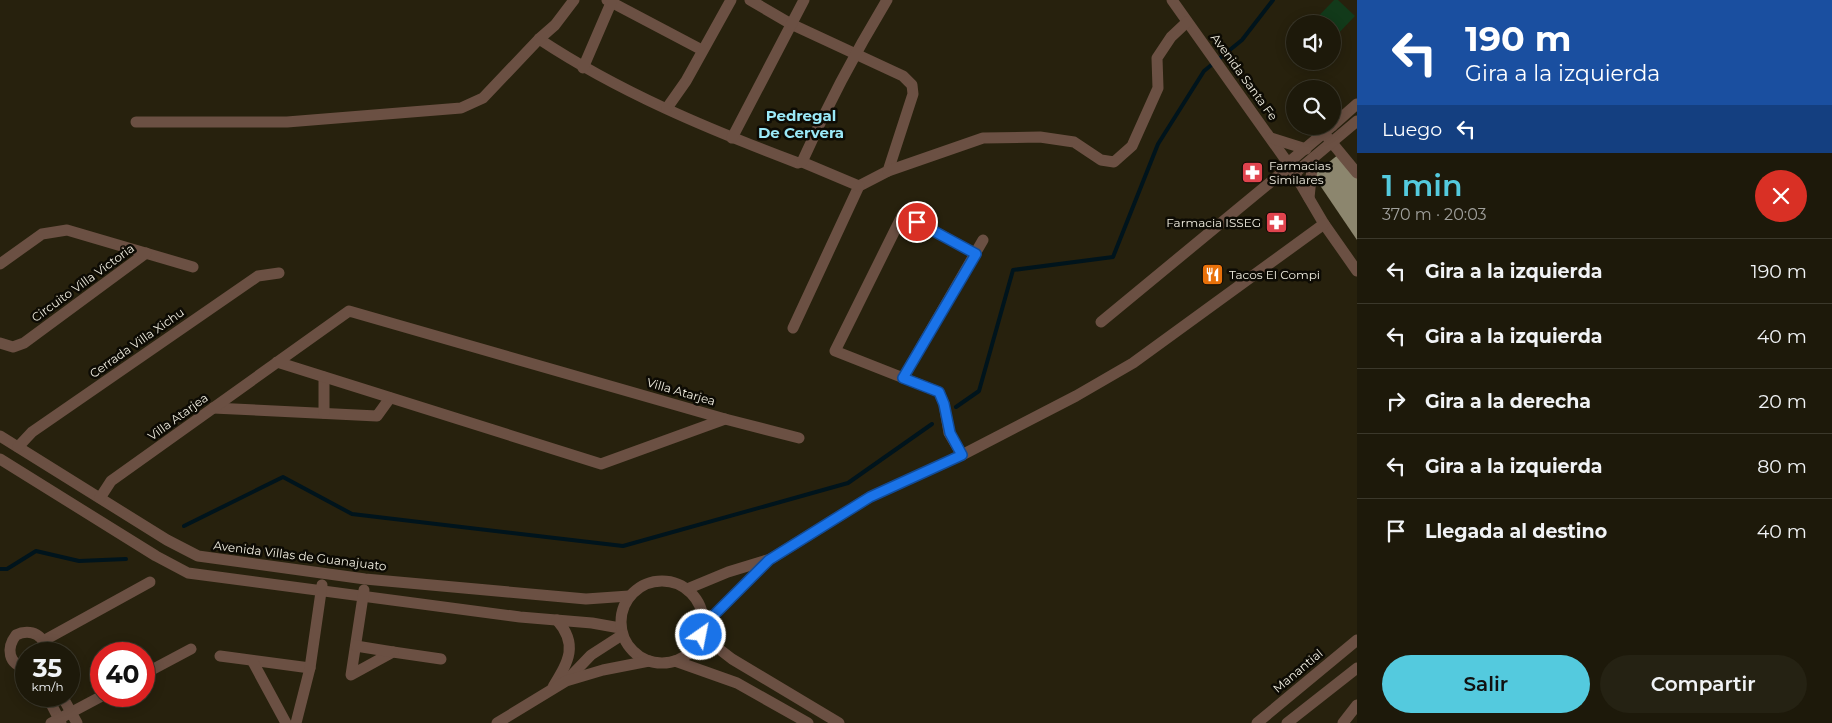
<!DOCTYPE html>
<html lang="es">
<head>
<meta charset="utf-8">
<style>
	:root { --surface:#1d190a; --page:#252213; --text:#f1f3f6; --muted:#a0a09c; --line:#3b382b; --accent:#54cade }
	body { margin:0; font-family:Montserrat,sans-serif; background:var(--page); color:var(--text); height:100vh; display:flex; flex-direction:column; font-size:19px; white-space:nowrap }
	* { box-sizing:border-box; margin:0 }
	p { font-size:16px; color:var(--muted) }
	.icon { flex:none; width:28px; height:28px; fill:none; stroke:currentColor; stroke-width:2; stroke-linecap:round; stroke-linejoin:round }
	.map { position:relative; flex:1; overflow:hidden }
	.side { display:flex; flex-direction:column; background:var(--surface); width:475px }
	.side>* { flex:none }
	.hud { background:#1a4fa0; color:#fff; overflow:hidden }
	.buttons { position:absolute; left:1286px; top:15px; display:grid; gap:10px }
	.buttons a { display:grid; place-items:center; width:55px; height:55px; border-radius:50%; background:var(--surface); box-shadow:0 2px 12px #0003,0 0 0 1px var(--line); font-size:25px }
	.speed { position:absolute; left:15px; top:642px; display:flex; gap:10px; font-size:25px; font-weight:700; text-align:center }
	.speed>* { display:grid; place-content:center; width:65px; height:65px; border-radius:50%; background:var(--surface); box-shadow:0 2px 12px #0003,0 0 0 1px var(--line); line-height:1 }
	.speed small { font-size:12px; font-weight:400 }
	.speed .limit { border:8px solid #d22; background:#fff; color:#111 }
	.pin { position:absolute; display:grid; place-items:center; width:42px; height:42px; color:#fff; margin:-21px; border:2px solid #fff; border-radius:50%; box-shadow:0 1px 5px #0007 }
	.me { position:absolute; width:55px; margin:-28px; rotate:33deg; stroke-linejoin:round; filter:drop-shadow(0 0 4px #0008) }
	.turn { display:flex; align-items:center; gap:18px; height:105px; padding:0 25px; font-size:22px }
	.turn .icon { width:65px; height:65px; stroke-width:2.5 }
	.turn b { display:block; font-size:35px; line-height:42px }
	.then { display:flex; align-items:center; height:48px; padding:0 25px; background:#0003; gap:10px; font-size:19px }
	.round { display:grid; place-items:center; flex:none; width:52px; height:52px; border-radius:26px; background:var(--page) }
	.head { display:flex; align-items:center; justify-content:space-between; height:85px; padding:0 25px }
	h1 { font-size:30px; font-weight:600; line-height:38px; color:var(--accent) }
	.cta { display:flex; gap:10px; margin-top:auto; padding:10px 25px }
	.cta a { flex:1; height:58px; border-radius:30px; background:var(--accent); color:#111; font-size:20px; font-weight:600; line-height:58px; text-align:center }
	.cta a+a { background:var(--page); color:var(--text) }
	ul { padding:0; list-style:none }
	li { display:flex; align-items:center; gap:15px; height:65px; padding:0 25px; border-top:1px solid var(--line) }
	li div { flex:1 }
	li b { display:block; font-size:19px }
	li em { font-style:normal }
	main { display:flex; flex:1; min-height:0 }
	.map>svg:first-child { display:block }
	.green { fill:#123a1a }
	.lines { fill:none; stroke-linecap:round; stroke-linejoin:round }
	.stream { stroke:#00141c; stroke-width:4 }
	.building { fill:#8c866e }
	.minor { stroke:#6b5043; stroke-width:11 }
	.route-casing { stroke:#114b97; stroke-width:12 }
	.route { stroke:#1a73e8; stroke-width:9 }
	.labels { text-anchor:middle; stroke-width:5; stroke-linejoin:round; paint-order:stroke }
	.street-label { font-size:12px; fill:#f0ede0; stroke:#0d0b04 }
	.poi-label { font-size:12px; fill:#f0ede0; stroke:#0d0b04; text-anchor:start }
	.quarter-label { font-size:15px; font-weight:bold; fill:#9ae9f8; stroke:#0d0b04 }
</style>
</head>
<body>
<main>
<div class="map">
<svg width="1357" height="723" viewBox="0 0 1357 723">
	<rect width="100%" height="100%" fill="#27210d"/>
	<polygon class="green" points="1334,0 1338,0 1355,16 1333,39 1332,24 1311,24"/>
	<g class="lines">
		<g class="stream">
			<polyline points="956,407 979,391 1013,270 1113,257 1158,144 1204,71 1242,40 1273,0"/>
			<polyline points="184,526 283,477 352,514 623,546 848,483 932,424"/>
			<polyline points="0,569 7,569 36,551 79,561 126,559"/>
		</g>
	</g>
	<polygon class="building" points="1344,150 1357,166 1357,240 1313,175"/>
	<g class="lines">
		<g class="minor">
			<polyline points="607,0 702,50"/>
			<polyline points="750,0 791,24 903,76 912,85 913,94 888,171 859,186 793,328"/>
			<polyline points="1172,0 1290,166 1324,224 1357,271"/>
			<path d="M539 39C619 92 708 129 798 163L802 162 859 186"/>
			<polyline points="583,68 611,3"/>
			<polyline points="667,108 686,81 731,0"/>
			<polyline points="136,122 287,122 461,108 483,98 539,39 555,25 574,0"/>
			<polyline points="1332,126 1357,104"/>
			<polyline points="732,138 804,0"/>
			<polyline points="1271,138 1306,149"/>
			<polyline points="1328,138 1357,173"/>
			<path d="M802 162C827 106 855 53 887 0"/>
			<polyline points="1288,163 1332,126"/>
			<polyline points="888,171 983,138 1040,137 1074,142 1101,160 1114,162 1132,146 1158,88 1157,58 1171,37 1187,22"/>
			<polyline points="1295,173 1357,121"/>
			<polyline points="1309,198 1313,158"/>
			<polyline points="0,264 42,234 67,230 193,267"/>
			<polyline points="1101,322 1290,166"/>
			<polyline points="0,343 13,347 24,343 146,253"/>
			<polyline points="903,378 983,240"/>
			<polyline points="213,408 377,416 390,398"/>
			<polyline points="324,413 324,377"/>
			<polyline points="725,419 799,438"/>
			<polyline points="0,436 167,540 198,556 365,579 586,599 629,596"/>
			<polyline points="18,447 32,432 258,276 279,273"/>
			<polyline points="962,455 949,433 944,404 939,392 835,351 903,214 976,254"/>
			<polyline points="0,459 156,556 188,573 520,617 592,623 620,628"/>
			<polyline points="100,498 111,481 349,311 725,419 601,464 277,362"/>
			<circle cx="662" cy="622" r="41"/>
			<polyline points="687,589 728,572 767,560"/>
			<polyline points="364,590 351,675 393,652 441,659"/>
			<polyline points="703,626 769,560 870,497 962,455 1076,396 1133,363 1324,224"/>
			<polyline points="701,635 732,659 839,723"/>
			<polyline points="43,641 150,582"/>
			<polyline points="356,646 393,652"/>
			<polyline points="220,656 310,668"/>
			<polyline points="675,661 737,683 808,723"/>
			<polyline points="253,662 286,723"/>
			<path d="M26 667C8 665 6 648 16 635 30 628 48 635 44 654"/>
			<polyline points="144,674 191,649"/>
			<polyline points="567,680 591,655 622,635"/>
			<path d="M553 687C568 662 579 645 557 620"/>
			<polyline points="47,696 61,723"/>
			<polyline points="62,696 77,723"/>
			<polyline points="51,723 102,696"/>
			<polyline points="296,723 310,668 322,585"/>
			<polyline points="497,723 566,681 603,670 649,661"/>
			<polyline points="1257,723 1357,640"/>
			<polyline points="1287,723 1357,668"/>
			<polyline points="1343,723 1357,705"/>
		</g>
	</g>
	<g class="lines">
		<defs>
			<polyline id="route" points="701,635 703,626 769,560 870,497 962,455 950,433 944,404 939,392 903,378 976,254 917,222"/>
		</defs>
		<use href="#route" class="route-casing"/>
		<use href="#route" class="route"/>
	</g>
	<defs>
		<symbol id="pharmacy-square" viewBox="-11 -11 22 22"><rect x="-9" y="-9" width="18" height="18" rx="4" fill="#e0444e" stroke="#0d0b04"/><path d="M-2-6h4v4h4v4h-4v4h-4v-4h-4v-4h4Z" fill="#fff"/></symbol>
		<symbol id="restaurant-square" viewBox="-11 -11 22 22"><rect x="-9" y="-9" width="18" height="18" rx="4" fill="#e8710a" stroke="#0d0b04"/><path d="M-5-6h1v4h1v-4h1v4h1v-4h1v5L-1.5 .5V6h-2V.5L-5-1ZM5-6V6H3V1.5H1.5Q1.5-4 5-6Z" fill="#fff"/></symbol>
	</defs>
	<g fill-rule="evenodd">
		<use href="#pharmacy-square" x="1240" y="160" width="25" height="25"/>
		<use href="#pharmacy-square" x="1264" y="210" width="25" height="25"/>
		<use href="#restaurant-square" x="1200" y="262" width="25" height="25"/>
	</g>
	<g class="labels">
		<g class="street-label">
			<text transform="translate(1244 77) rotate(54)" y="4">Avenida Santa Fe</text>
			<text transform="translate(83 283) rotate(-36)" y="4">Circuito Villa Victoria</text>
			<text transform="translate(137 343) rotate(-35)" y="4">Cerrada Villa Xichu</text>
			<text transform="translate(681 392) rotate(16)" y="4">Villa Atarjea</text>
			<text transform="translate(178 417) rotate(-36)" y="4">Villa Atarjea</text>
			<text transform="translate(300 556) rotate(7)" y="4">Avenida Villas de Guanajuato</text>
			<text transform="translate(1298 671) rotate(-40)" y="4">Manantial</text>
		</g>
		<g class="poi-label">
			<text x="1269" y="170">Farmacias<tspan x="1269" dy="14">Similares</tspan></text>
			<text x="1261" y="227" text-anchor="end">Farmacia ISSEG</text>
			<text x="1229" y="279">Tacos El Compi</text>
		</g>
		<g class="quarter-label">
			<text x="801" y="121">Pedregal<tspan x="801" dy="17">De Cervera</tspan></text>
		</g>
	</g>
</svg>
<div class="buttons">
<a><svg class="icon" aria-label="sound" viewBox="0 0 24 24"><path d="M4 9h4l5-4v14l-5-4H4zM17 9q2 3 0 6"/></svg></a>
<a><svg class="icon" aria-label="search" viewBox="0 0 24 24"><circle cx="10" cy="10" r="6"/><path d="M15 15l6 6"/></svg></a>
</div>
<div class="speed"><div>35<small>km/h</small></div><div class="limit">40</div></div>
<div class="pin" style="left:917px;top:222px;background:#d93025"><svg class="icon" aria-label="arrive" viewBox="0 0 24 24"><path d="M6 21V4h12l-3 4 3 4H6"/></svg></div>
<svg class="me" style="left:701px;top:635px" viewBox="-20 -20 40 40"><circle r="17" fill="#1a73e8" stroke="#fff" stroke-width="3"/><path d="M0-11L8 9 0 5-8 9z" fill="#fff"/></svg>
</div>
<section class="side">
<div class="hud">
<div class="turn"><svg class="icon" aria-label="left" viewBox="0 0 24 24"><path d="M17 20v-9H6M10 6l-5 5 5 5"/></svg><div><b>190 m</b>Gira a la izquierda</div></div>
<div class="then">Luego<svg class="icon" aria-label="left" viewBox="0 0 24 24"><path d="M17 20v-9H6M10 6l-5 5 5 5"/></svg></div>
</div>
<div class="head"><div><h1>1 min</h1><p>370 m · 20:03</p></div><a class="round" style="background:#d93025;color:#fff"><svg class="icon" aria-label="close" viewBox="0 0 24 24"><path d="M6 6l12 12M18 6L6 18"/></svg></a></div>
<ul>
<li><svg class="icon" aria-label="left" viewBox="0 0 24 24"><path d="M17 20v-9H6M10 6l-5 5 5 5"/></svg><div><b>Gira a la izquierda</b></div><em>190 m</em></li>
<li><svg class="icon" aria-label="left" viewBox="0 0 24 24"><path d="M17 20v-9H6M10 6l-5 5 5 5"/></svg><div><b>Gira a la izquierda</b></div><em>40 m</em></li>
<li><svg class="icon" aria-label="right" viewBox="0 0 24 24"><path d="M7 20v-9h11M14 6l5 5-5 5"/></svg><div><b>Gira a la derecha</b></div><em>20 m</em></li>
<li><svg class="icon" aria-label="left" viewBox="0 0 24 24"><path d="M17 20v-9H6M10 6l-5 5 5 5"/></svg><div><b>Gira a la izquierda</b></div><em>80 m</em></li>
<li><svg class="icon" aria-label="arrive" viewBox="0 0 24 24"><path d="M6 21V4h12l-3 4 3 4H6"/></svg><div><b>Llegada al destino</b></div><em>40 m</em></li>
</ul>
<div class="cta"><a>Salir</a><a>Compartir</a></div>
</section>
</main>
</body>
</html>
